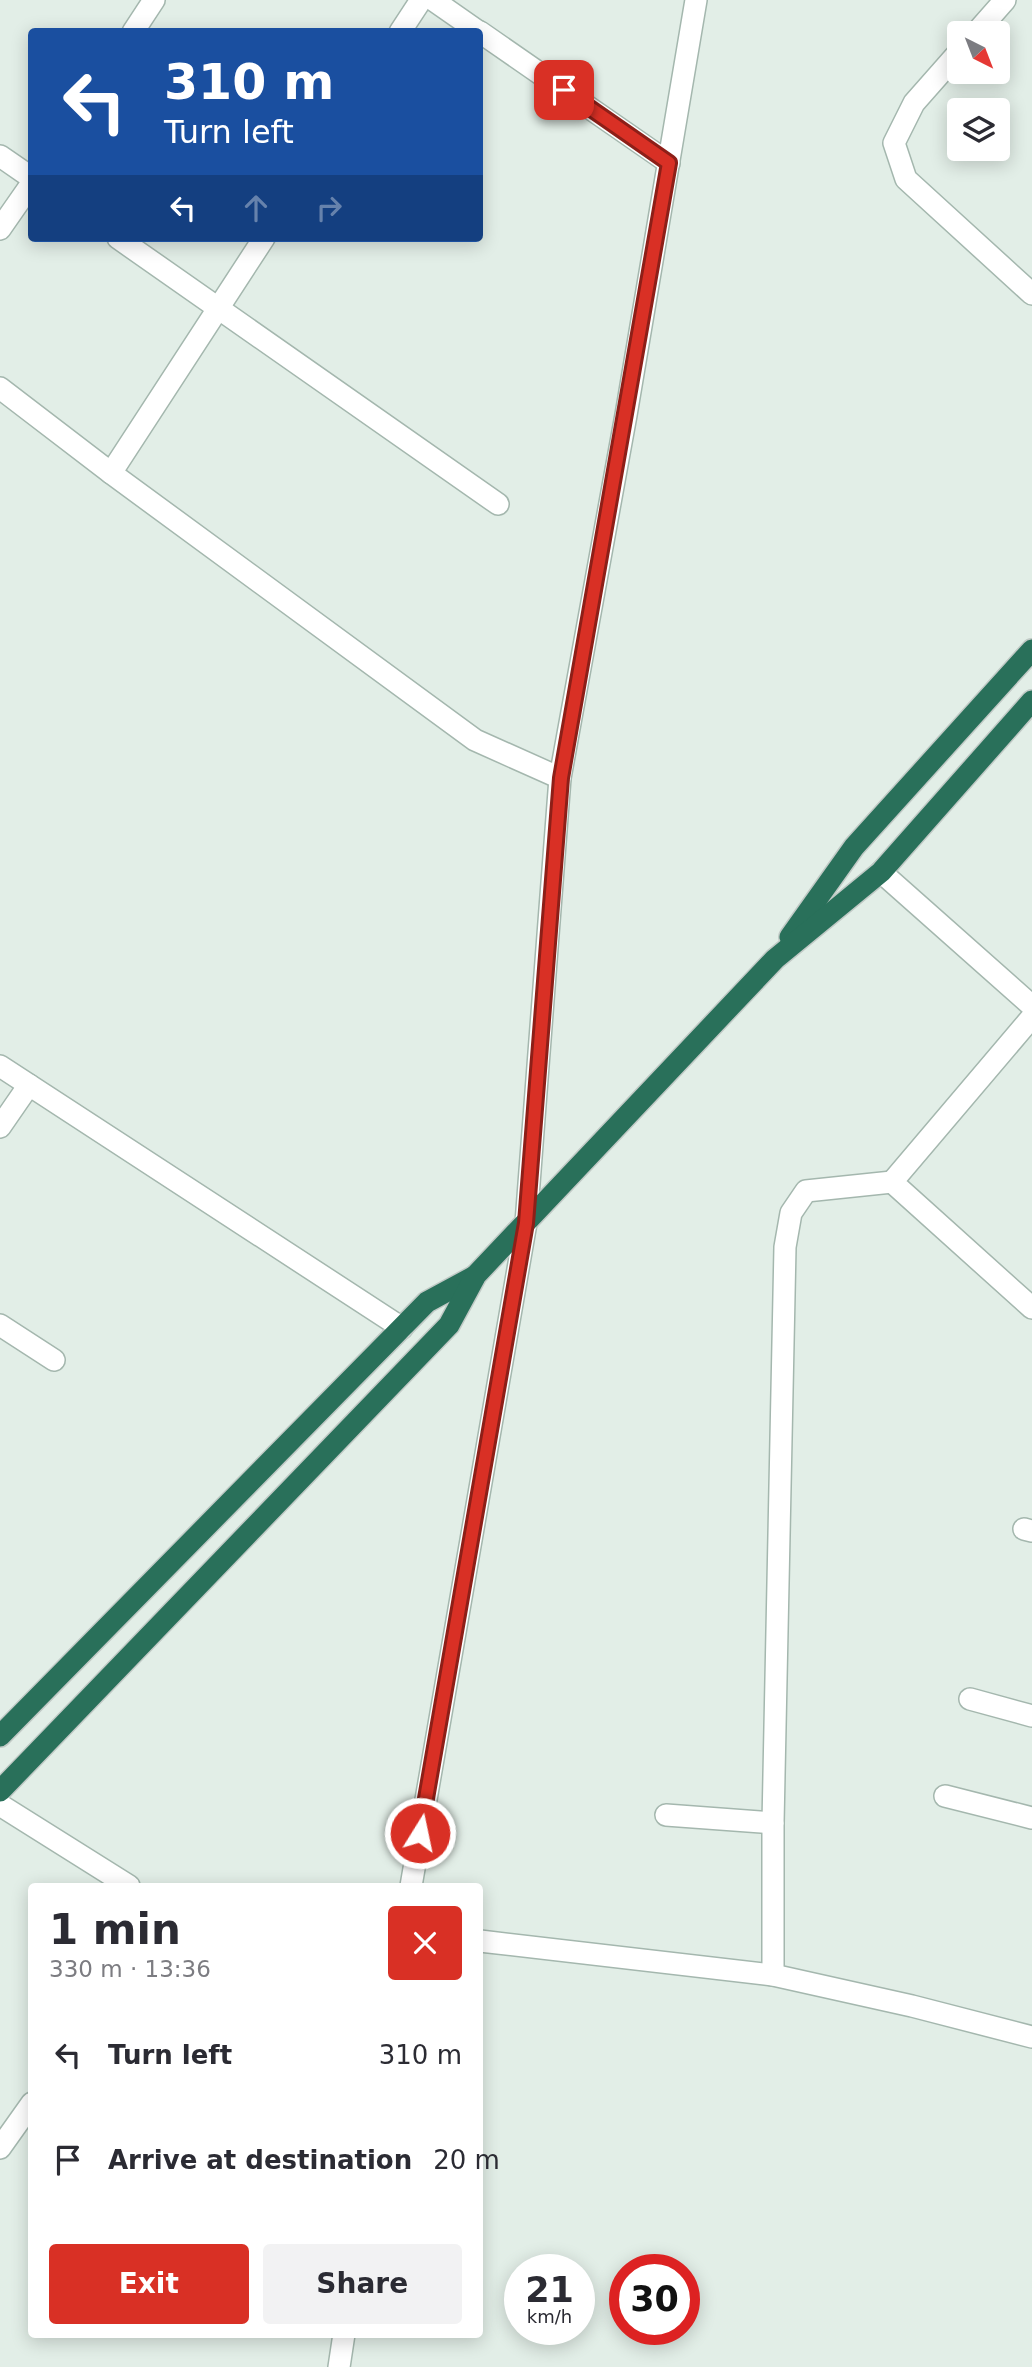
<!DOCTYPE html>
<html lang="en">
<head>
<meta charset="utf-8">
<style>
	:root { --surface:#fff; --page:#f2f2f3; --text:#2b2b33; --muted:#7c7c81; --accent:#d93025 }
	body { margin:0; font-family:"DejaVu Sans",sans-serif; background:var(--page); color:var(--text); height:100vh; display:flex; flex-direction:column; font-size:26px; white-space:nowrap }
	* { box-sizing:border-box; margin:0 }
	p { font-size:23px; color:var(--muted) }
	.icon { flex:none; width:38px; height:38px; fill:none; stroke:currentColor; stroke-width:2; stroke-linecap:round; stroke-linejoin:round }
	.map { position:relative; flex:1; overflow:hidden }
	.sheet { position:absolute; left:28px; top:1883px; width:455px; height:455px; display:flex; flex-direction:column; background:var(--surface); border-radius:7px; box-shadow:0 4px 18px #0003 }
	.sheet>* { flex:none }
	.hud { position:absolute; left:28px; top:28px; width:455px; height:214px; border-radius:7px; box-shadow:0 4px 18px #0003; background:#1a4fa0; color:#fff; overflow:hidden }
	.needle { width:46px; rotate:138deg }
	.controls { position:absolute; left:947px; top:21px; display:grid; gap:14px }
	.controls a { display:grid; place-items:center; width:63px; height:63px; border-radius:7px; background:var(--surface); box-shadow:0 4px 18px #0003; font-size:35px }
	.speed { position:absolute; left:504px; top:2254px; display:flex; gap:14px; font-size:35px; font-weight:700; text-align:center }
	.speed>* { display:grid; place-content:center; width:91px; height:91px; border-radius:50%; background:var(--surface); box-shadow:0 4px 18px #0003; line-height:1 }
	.speed small { font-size:18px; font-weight:400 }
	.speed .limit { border:10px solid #d22; background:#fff; color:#111 }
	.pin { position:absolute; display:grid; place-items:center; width:60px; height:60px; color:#fff; margin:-30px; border-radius:14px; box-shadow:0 4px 10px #0006 }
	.me { position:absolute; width:77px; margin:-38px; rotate:10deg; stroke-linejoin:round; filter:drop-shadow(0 0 5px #0008) }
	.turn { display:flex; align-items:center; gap:24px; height:147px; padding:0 21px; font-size:32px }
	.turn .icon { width:91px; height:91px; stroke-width:2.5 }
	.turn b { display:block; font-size:49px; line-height:60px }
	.lanes { display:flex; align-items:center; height:66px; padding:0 21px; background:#0003; justify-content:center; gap:35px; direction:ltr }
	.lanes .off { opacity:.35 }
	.round { display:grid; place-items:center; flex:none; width:74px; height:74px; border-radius:7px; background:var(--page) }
	.summary { display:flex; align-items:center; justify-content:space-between; height:119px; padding:0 21px }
	h1 { font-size:42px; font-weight:600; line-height:52px }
	.action { display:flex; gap:14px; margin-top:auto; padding:14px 21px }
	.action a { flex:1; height:80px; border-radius:7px; background:var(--accent); color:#fff; font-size:28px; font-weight:600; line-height:80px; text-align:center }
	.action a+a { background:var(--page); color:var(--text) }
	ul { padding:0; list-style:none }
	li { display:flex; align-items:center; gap:21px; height:105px; padding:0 21px }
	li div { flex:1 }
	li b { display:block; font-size:26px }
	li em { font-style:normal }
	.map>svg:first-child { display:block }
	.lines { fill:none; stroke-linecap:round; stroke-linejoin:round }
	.minor-casing { stroke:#a4b7ae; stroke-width:24 }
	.highway-casing { stroke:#c1cac6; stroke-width:24 }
	.minor { stroke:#fff; stroke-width:21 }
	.highway { stroke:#29705a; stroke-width:21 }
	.route-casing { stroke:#8d1f18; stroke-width:18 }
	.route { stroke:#d93025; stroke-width:12 }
</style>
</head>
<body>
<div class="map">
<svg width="1032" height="2367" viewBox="0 0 1032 2367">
	<rect width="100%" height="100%" fill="#e2eee7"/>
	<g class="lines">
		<defs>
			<g id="minor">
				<polyline points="433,0 479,32"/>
				<polyline points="133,32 154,0"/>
				<polyline points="400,32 421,0"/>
				<polyline points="480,32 669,163"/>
				<polyline points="976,33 1005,0"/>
				<polyline points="959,52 914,103 894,143 906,179 1032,294"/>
				<polyline points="0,156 32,178"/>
				<polyline points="0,229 32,183"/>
				<polyline points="118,238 498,504"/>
				<polyline points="0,388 111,473 475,740 560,778"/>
				<polyline points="111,473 264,238"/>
				<polyline points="881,872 1032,1006"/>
				<polyline points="1032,1017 892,1182 1032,1308"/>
				<polyline points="0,1066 402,1328"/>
				<polyline points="0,1127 29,1085"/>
				<polyline points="0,1325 54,1360"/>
				<polyline points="1024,1529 1032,1531"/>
				<polyline points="970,1699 1032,1716"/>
				<polyline points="945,1796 1032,1818"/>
				<polyline points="0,1805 129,1886"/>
				<polyline points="666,1815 773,1823"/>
				<polyline points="411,1886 526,1223 560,778 626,415 696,0"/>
				<polyline points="480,1941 773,1975 912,2006 1032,2037"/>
				<polyline points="773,1975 773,1823 785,1247 791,1213 806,1191 892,1182"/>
				<polyline points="0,2148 32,2103"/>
				<polyline points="339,2367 344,2334"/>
			</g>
			<g id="highway">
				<polyline points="790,937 854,847 1032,650"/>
				<polyline points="0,1736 427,1302 475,1276"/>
				<polyline points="0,1791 449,1325 476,1275 775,959 881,872 1032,701"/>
			</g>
		</defs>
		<use href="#minor" class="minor-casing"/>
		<use href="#highway" class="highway-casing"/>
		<use href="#minor" class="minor"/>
		<use href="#highway" class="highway"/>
	</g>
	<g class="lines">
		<defs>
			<polyline id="route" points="420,1833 526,1223 561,778 669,163 564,90"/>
		</defs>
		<use href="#route" class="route-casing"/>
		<use href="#route" class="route"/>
	</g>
</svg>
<div class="controls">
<a><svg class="needle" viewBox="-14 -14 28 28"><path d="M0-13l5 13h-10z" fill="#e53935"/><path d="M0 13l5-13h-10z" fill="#7c7c81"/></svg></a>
<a><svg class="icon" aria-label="layers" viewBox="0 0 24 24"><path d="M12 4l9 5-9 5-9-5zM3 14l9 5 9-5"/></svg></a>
</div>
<div class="speed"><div>21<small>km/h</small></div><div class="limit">30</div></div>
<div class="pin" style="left:564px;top:90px;background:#d93025"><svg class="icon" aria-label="arrive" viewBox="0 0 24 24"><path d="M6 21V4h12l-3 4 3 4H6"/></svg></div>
<svg class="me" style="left:420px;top:1833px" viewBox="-20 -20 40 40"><circle r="17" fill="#d93025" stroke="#fff" stroke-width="3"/><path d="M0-11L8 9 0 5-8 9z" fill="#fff"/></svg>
<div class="hud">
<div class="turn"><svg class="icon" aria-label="left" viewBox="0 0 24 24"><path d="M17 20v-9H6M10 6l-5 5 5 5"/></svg><div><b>310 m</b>Turn left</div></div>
<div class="lanes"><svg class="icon" aria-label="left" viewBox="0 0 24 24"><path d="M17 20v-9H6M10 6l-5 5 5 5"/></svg><svg class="icon off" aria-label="ahead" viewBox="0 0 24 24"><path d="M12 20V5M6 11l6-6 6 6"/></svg><svg class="icon off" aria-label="right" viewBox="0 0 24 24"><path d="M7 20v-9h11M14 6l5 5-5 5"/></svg></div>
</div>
<section class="sheet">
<div class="summary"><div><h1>1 min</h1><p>330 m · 13:36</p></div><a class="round" style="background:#d93025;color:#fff"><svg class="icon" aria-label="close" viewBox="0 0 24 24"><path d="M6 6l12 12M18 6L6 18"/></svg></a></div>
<ul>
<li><svg class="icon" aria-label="left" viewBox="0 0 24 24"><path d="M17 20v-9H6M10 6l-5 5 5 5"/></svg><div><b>Turn left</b></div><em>310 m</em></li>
<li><svg class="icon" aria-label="arrive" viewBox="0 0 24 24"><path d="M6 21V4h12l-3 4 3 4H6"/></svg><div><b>Arrive at destination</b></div><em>20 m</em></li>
</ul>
<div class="action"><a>Exit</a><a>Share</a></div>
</section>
</div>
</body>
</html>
